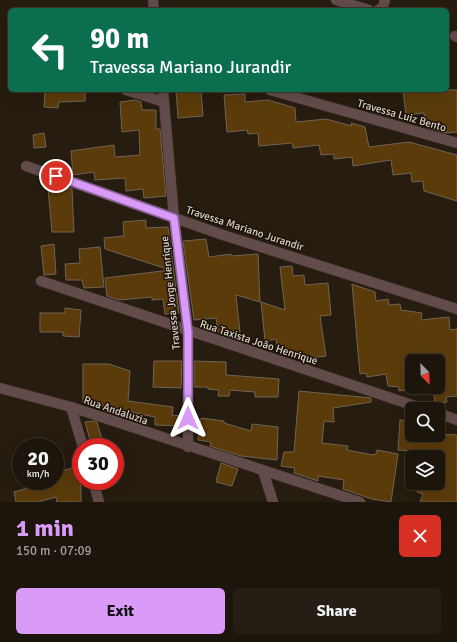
<!DOCTYPE html>
<html lang="en">
<head>
<meta charset="utf-8">
<style>
	:root { --surface:#1c150b; --page:#251e14; --text:#f1f3f6; --muted:#a09f9d; --line:#3a342c; --accent:#d99af8 }
	body { margin:0; font-family:Signika,sans-serif; background:var(--page); color:var(--text); height:100vh; display:flex; flex-direction:column; font-size:15px; white-space:nowrap }
	* { box-sizing:border-box; margin:0 }
	p { font-size:13px; color:var(--muted) }
	.icon { flex:none; width:22px; height:22px; fill:none; stroke:currentColor; stroke-width:2; stroke-linecap:round; stroke-linejoin:round }
	.map { position:relative; height:502px; overflow:hidden }
	.drawer { display:flex; flex-direction:column; background:var(--surface); flex:1 }
	.drawer>* { flex:none }
	.top-card { position:absolute; left:8px; top:8px; width:441px; height:84px; border-radius:6px; box-shadow:0 4px 16px #0002,0 0 0 1px var(--line); background:#0b6e4f; color:#fff; overflow:hidden }
	.needle { width:26px; rotate:157deg }
	.fabs { position:absolute; left:405px; top:354px; display:grid; gap:8px }
	.fabs a { display:grid; place-items:center; width:40px; height:40px; border-radius:6px; background:var(--surface); box-shadow:0 4px 16px #0002,0 0 0 1px var(--line); font-size:20px }
	.speed { position:absolute; left:12px; top:438px; display:flex; gap:8px; font-size:20px; font-weight:700; text-align:center }
	.speed>* { display:grid; place-content:center; width:52px; height:52px; border-radius:50%; background:var(--surface); box-shadow:0 4px 16px #0002,0 0 0 1px var(--line); line-height:1 }
	.speed small { font-size:10px; font-weight:400 }
	.speed .limit { border:6px solid #d22; background:#fff; color:#111 }
	.pin { position:absolute; display:grid; place-items:center; width:34px; height:34px; color:#fff; margin:-17px; border:2px solid #fff; border-radius:50%; box-shadow:0 1px 4px #0007 }
	.me { position:absolute; width:44px; margin:-22px; rotate:0deg; stroke-linejoin:round; filter:drop-shadow(0 0 3px #0008) }
	.turn { display:flex; align-items:center; gap:14px; height:84px; padding:0 16px; font-size:18px }
	.turn .icon { width:52px; height:52px; stroke-width:2.5 }
	.turn b { display:block; font-size:28px; line-height:34px }
	.round { display:grid; place-items:center; flex:none; width:42px; height:42px; border-radius:6px; background:var(--page) }
	.head { display:flex; align-items:center; justify-content:space-between; height:68px; padding:0 16px }
	h1 { font-size:24px; font-weight:800; line-height:30px; color:var(--accent) }
	.action { display:flex; gap:8px; margin-top:auto; padding:8px 16px }
	.action a { flex:1; height:46px; border-radius:6px; background:var(--accent); color:#111; font-size:16px; font-weight:800; line-height:46px; text-align:center }
	.action a+a { background:var(--page); color:var(--text) }
	.map>svg:first-child { display:block }
	.building { fill:#5b3b0a; stroke:#706455 }
	.lines { fill:none; stroke-linecap:round; stroke-linejoin:round }
	.minor-casing { stroke:#3f3629; stroke-width:11 }
	.minor { stroke:#644b4b; stroke-width:10 }
	.route-casing { stroke:#8d64a1; stroke-width:10 }
	.route { stroke:#d99af8; stroke-width:7 }
	.labels { text-anchor:middle; stroke-width:3; stroke-linejoin:round; paint-order:stroke }
	.street-label { font-size:11px; fill:#dad3cb; stroke:#1c1207 }
</style>
</head>
<body>
<div class="map">
<svg width="457" height="502" viewBox="0 0 457 502">
	<rect width="100%" height="100%" fill="#261c0f"/>
	<g class="building">
		<polygon points="45,90 85,90 85,101 59,102 58,108 44,107"/>
		<polygon points="176,90 201,90 203,116 178,118"/>
		<polygon points="403,90 457,90 457,132 445,133 426,127 424,113 406,115"/>
		<polygon points="245,94 245,102 268,100 295,108 296,122 326,119 352,126 351,123 365,127 369,147 409,142 457,155 457,201 424,191 423,181 412,182 411,173 393,175 391,160 353,166 352,157 334,159 334,154 321,155 319,145 293,148 292,143 259,146 258,133 248,134 247,130 227,132 224,95"/>
		<polygon points="135,100 141,102 142,110 156,110 156,129 160,129 166,196 144,198 143,189 126,191 125,178 95,180 94,172 73,175 71,151 114,145 115,157 140,155 139,130 122,132 120,102"/>
		<polygon points="44,133 46,147 34,148 33,135"/>
		<polygon points="65,187 72,189 74,232 52,232 48,188"/>
		<polygon points="146,220 146,228 168,227 179,313 165,314 163,299 152,300 152,297 119,300 107,296 105,278 170,270 105,249 104,238 124,236 123,222"/>
		<polygon points="206,239 209,257 231,254 231,256 258,254 260,302 236,295 240,332 218,332 216,318 194,320 183,241"/>
		<polygon points="54,244 56,274 44,275 41,246"/>
		<polygon points="100,247 104,287 84,288 82,280 66,280 65,264 80,263 79,249"/>
		<polygon points="292,266 293,276 304,275 305,285 328,283 331,315 320,316 326,356 302,359 302,354 287,356 284,355 283,344 277,345 276,339 265,341 261,302 285,310 280,267"/>
		<polygon points="352,284 375,292 376,301 388,299 389,305 400,304 401,310 422,313 421,320 449,317 450,330 457,329 457,396 446,397 447,402 435,404 433,387 438,387 438,361 412,361 412,389 399,391 399,387 388,386 386,374 367,377 366,373 360,374"/>
		<polygon points="65,308 81,310 79,337 63,336 63,332 40,332 40,313 65,313"/>
		<polygon points="154,361 182,361 181,388 153,387"/>
		<polygon points="194,361 226,362 226,375 279,379 278,397 255,397 255,392 230,390 229,396 218,396 219,390 208,389 208,387 194,387"/>
		<polygon points="83,364 109,364 130,371 128,401 173,407 172,415 182,416 181,426 155,425 155,417 83,402"/>
		<polygon points="299,391 371,398 371,402 333,408 334,422 324,421 322,443 348,446 347,450 373,455 376,454 377,450 398,454 391,502 372,499 343,489 344,480 318,476 318,481 294,473 295,468 281,466 284,452 294,452"/>
		<polygon points="201,418 224,421 224,423 251,431 252,424 278,427 277,460 241,456 210,446 211,442 198,440"/>
		<polygon points="400,420 412,421 412,435 438,435 438,434 457,435 457,502 420,502 423,494 417,492 420,483 438,483 438,457 422,457 423,452 398,450"/>
		<polygon points="94,421 97,422 104,447 92,447 85,422"/>
		<polygon points="221,463 238,469 232,486 216,482"/>
		<polygon points="79,466 81,473 81,502 57,502 56,497 38,502 16,502 14,492 28,488 26,481 55,481 55,473"/>
	</g>
	<g class="lines">
		<defs>
			<g id="minor">
				<polyline points="153,0 154,10"/>
				<polyline points="336,0 369,10"/>
				<polyline points="378,10 383,7 385,0"/>
				<polyline points="455,36 457,37"/>
				<polyline points="126,90 164,102"/>
				<polyline points="163,90 174,218 188,332 188,447"/>
				<polyline points="270,90 457,143"/>
				<polyline points="26,166 223,235 457,309"/>
				<polyline points="41,281 424,409"/>
				<polyline points="0,388 71,407 360,502"/>
				<polyline points="71,407 83,447"/>
				<polyline points="438,413 457,420"/>
				<polyline points="263,471 273,502"/>
				<polyline points="93,481 99,502"/>
			</g>
		</defs>
		<use href="#minor" class="minor-casing"/>
		<use href="#minor" class="minor"/>
	</g>
	<g class="lines">
		<defs>
			<polyline id="route" points="56,176 174,218 188,332 188,418"/>
		</defs>
		<use href="#route" class="route-casing"/>
		<use href="#route" class="route"/>
	</g>
	<g class="labels">
		<g class="street-label">
			<text transform="translate(402 115) rotate(16)" y="4">Travessa Luiz Bento</text>
			<text transform="translate(245 228) rotate(18)" y="4">Travessa Mariano Jurandir</text>
			<text transform="translate(170 293) rotate(-96)" y="4">Travessa Jorge Henrique</text>
			<text transform="translate(259 342) rotate(18)" y="4">Rua Taxista João Henrique</text>
			<text transform="translate(116 410) rotate(19)" y="4">Rua Andaluzia</text>
		</g>
	</g>
</svg>
<div class="fabs">
<a><svg class="needle" viewBox="-14 -14 28 28"><path d="M0-13l5 13h-10z" fill="#e53935"/><path d="M0 13l5-13h-10z" fill="#a09f9d"/></svg></a>
<a><svg class="icon" aria-label="search" viewBox="0 0 24 24"><circle cx="10" cy="10" r="6"/><path d="M15 15l6 6"/></svg></a>
<a><svg class="icon" aria-label="layers" viewBox="0 0 24 24"><path d="M12 4l9 5-9 5-9-5zM3 14l9 5 9-5"/></svg></a>
</div>
<div class="speed"><div>20<small>km/h</small></div><div class="limit">30</div></div>
<div class="pin" style="left:56px;top:176px;background:#d93025"><svg class="icon" aria-label="arrive" viewBox="0 0 24 24"><path d="M6 21V4h12l-3 4 3 4H6"/></svg></div>
<svg class="me" style="left:188px;top:418px" viewBox="-20 -20 40 40"><path d="M0-17L14 15 0 8-14 15z" fill="#d99af8" stroke="#fff" stroke-width="4"/></svg>
<div class="top-card">
<div class="turn"><svg class="icon" aria-label="left" viewBox="0 0 24 24"><path d="M17 20v-9H6M10 6l-5 5 5 5"/></svg><div><b>90 m</b>Travessa Mariano Jurandir</div></div>
</div>
</div>
<section class="drawer">
<div class="head"><div><h1>1 min</h1><p>150 m · 07:09</p></div><a class="round" style="background:#d93025;color:#fff"><svg class="icon" aria-label="close" viewBox="0 0 24 24"><path d="M6 6l12 12M18 6L6 18"/></svg></a></div>
<div class="action"><a>Exit</a><a>Share</a></div>
</section>
</body>
</html>
